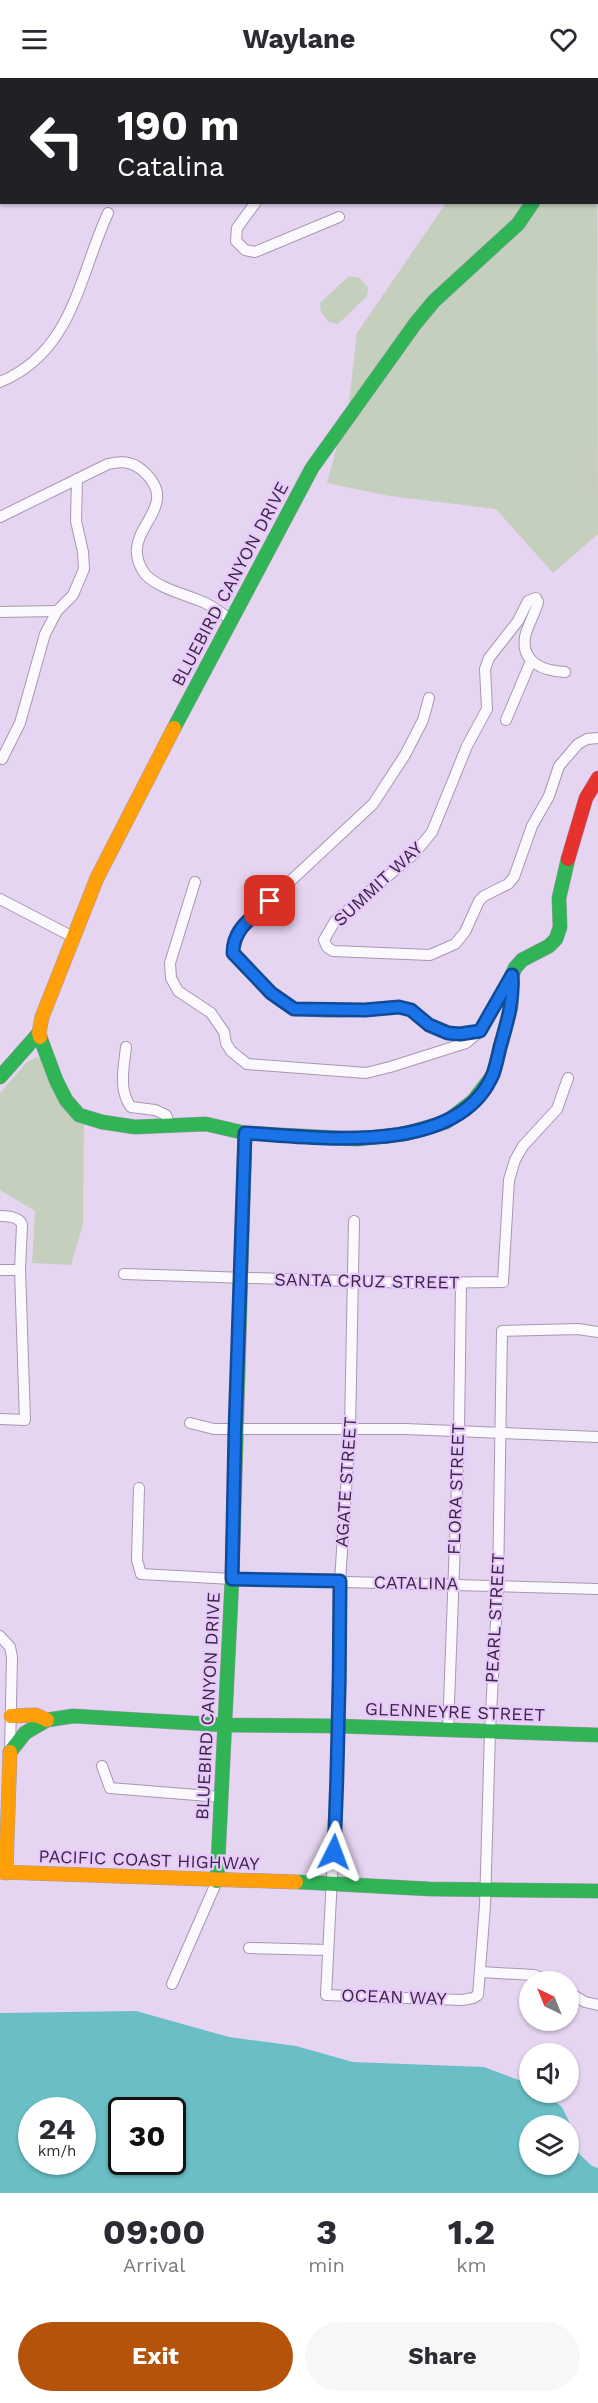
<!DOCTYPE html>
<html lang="en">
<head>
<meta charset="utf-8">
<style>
	:root { --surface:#fff; --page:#f7f7f7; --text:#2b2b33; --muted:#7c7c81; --accent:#b45309 }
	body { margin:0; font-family:"Work Sans",sans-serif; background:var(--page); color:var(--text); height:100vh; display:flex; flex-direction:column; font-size:22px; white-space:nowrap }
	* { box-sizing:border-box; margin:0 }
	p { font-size:20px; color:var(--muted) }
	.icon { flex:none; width:33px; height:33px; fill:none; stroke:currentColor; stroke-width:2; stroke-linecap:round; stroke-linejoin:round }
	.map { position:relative; height:2115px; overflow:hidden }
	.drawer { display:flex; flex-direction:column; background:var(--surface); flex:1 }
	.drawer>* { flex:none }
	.hud { position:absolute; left:0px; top:0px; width:598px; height:126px; box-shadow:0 2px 4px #0004; background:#202124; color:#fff; overflow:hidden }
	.needle { width:39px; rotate:317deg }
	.fabs { position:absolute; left:519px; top:1893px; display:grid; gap:12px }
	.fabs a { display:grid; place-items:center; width:60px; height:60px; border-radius:50%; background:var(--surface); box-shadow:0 2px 4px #0004; font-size:30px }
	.speed { position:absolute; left:18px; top:2019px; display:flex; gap:12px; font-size:30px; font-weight:700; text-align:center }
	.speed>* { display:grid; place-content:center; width:78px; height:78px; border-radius:50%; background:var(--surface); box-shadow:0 2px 4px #0004; line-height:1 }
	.speed small { font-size:15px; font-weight:400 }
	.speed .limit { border:3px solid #111; border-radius:9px; background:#fff; color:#111 }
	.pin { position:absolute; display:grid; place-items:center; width:51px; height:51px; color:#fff; margin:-26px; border-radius:12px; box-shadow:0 3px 9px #0006 }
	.me { position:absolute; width:66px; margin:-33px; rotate:3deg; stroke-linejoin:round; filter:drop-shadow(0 0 4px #0008) }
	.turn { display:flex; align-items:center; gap:21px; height:126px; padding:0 18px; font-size:27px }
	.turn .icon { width:78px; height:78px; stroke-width:2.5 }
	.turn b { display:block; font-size:42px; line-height:51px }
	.eta { display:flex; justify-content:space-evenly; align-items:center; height:102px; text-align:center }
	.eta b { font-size:36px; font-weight:700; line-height:42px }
	.action { display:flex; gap:12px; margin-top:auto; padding:12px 18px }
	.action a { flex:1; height:69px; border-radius:36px; background:var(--accent); color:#fff; font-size:24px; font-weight:700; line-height:69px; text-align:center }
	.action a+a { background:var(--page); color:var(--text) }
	header { display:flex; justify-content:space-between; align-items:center; height:78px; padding:0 18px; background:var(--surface); font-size:27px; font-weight:700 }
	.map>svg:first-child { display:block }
	.green { fill:#c5cfbd }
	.water { fill:#6abfc6; fill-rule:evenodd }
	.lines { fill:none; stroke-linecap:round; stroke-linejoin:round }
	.street-casing { stroke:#a698af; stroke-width:12 }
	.fast-casing { stroke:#a698af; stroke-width:15 }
	.slow-casing { stroke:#a698af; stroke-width:15 }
	.jam-casing { stroke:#a698af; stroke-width:15 }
	.street { stroke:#fbf9fd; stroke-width:10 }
	.fast { stroke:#30b455; stroke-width:14 }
	.slow { stroke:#ff9f0a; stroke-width:14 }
	.jam { stroke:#e5322d; stroke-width:14 }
	.route-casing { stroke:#114b97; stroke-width:15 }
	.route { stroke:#1a73e8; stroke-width:10 }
	.labels { text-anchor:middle; stroke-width:4.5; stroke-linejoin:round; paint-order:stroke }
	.street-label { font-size:18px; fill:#382841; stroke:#e9c9fd }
</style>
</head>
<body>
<header><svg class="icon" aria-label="menu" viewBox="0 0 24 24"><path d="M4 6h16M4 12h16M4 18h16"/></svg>Waylane<svg class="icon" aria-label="heart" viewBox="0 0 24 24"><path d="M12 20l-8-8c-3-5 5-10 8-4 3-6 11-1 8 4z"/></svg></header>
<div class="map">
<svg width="598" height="2115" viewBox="0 0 598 2115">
	<rect width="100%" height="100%" fill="#e6d5f1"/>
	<g class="green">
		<polygon points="597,25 598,456 553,495 496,431 390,418 327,405 349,323 357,255 446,125 597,124"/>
		<polygon points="349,198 360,200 368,210 367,218 338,246 329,244 321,234 320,225"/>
		<polygon points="36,979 40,980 84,1044 83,1146 71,1187 32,1185 35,1133 0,1112 0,1015 26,985"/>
	</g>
	<path class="water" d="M136 1933 229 1959 296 1968 353 1984 484 1989 529 2006 530 2014 543 2015 562 2029 573 2052 571 2068 592 2088 598 2090V2115H0V1935ZM32 2032H82V2084H32ZM122 2032H172V2084H122ZM530 2048H568V2086H530Z"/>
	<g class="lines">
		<defs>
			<g id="street">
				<polyline points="78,0 79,2"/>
				<polyline points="169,2 171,0"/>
				<polyline points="253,2 255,0"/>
				<polyline points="426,2 429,0"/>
				<polyline points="0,98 2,95"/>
				<polyline points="256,124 237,150 236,163 245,172 255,174 339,139"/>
				<path d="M0 304C73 274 79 198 108 135"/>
				<path d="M0 439 108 386C121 383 131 383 142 392 178 423 139 443 137 470 136 479 140 489 145 496 159 511 185 516 203 524 213 528 221 535 230 541"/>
				<polyline points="0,534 57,533"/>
				<path d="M565 594C544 593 521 585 525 559 527 548 535 536 538 524L536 520 528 523 518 543 489 580 485 591 487 631 467 668 432 754 414 776 335 843 324 862 327 869 333 873 430 877 455 866 465 854 479 823 484 818 508 806 514 799 532 748 549 718 559 688 578 666 587 661 598 660"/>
				<path d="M429 620 423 642 405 677 373 726 238 852C228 874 235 880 251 895 262 904 270 916 281 924 299 937 345 934 367 932 378 931 389 928 399 929 411 930 417 939 427 945 443 957 461 956 480 953"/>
				<polyline points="506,642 531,583"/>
				<polyline points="2,681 20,645 45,556 57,533 73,517 84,491 83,474 76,443 77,401"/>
				<polyline points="195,804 170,885 171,900 178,913 211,935 224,954 226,965 231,973 247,986 366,995 390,989 466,965 480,953 511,898"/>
				<polyline points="0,821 73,859"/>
				<path d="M126 969C124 989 118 1012 131 1029L155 1032 166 1037 170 1048"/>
				<path d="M0 1138C8 1138 20 1139 22 1147L20 1192 25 1342 0 1341"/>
				<polyline points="354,1143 350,1352 340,1503 337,1638 339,1661 326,1917 462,1922 473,1920 478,1917 485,1828 490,1653 498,1507 502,1253 578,1251 598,1254"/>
				<polyline points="0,1192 20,1192"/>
				<polyline points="124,1196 411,1205 503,1204 509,1102 515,1082 523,1068 557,1031 568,1000"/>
				<polyline points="190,1345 214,1351 405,1351 598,1359"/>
				<polyline points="139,1410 137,1482 141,1496 232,1501 598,1511"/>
				<polyline points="0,1558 10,1569 12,1579 10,1673"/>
				<polyline points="448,1653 459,1354 461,1205"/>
				<polyline points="102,1688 110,1710 221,1719"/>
				<polyline points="249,1870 328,1872"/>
				<polyline points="481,1894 534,1897 552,1904"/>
				<polyline points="172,1906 217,1803"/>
				<polyline points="568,1914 585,1924 598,1927"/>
			</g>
			<g id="fast">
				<polyline points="354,2 356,0"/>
				<polyline points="597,21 598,21"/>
				<polyline points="174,650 312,390 415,246 434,223 518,146 533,124"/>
				<polyline points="40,959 56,1002 66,1022 79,1037 102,1044 135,1049 206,1046 245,1055 357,1061 404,1056 446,1044 473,1023 493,997 511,929 512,897 515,890 522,882 549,868 556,861 560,849 559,820 568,781"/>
				<polyline points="0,999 39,955"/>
				<polyline points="10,1674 25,1655 47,1642 73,1638 225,1647 338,1648 598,1657"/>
				<polyline points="217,1803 232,1501 245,1055"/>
				<polyline points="299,1804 430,1811 598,1813"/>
			</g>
			<g id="slow">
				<polyline points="506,2 508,0"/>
				<polyline points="40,959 39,955 42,939 97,800 174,650"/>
				<polyline points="11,1638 36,1637 47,1642"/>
				<polyline points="0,1794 296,1804"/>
				<polyline points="6,1795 10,1674"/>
			</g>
			<polyline id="jam" points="568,781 586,720 598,700"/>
		</defs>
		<use href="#street" class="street-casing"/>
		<use href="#fast" class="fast-casing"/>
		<use href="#slow" class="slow-casing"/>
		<use href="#jam" class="jam-casing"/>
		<use href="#street" class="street"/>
		<use href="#fast" class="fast"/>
		<use href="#slow" class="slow"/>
		<use href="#jam" class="jam"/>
	</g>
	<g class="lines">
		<defs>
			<path id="route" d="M270 823C253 839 233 850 233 875L271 915 294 931 365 932 399 929 411 932 429 947 448 955 460 956 480 953 512 897C514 922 507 945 500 969 498 978 496 988 493 996 458 1080 316 1059 245 1055L235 1352 232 1501 340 1503C340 1594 338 1684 334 1774"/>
		</defs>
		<use href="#route" class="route-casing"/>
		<use href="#route" class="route"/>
	</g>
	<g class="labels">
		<g class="street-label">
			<text transform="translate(230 506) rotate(-62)" y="6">BLUEBIRD CANYON DRIVE</text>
			<text transform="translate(378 806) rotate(-43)" y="6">SUMMIT WAY</text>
			<text transform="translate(367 1203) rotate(1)" y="6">SANTA CRUZ STREET</text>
			<text transform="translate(346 1404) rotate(-86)" y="6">AGATE STREET</text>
			<text transform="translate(456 1411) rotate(-88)" y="6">FLORA STREET</text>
			<text transform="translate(416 1505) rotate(1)" y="6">CATALINA</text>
			<text transform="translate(495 1540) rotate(-87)" y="6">PEARL STREET</text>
			<text transform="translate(208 1628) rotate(-87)" y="6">BLUEBIRD CANYON DRIVE</text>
			<text transform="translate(455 1634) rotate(2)" y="6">GLENNEYRE STREET</text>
			<text transform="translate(149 1782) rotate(2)" y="6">PACIFIC COAST HIGHWAY</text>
			<text transform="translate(394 1919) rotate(2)" y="6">OCEAN WAY</text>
		</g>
	</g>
</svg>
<div class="fabs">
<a><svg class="needle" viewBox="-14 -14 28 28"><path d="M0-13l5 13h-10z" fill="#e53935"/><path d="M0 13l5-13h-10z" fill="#7c7c81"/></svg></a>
<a><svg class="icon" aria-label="sound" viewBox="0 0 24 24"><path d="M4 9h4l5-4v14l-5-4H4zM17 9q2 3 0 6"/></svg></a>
<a><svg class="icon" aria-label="layers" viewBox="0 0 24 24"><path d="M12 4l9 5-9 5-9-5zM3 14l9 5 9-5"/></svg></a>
</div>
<div class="speed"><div>24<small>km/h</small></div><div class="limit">30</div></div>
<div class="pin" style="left:270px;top:823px;background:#d93025"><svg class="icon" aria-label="arrive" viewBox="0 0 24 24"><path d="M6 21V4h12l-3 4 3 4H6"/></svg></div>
<svg class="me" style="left:334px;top:1774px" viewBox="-20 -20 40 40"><path d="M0-17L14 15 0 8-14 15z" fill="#1a73e8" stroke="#fff" stroke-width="4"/></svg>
<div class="hud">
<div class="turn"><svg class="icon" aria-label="left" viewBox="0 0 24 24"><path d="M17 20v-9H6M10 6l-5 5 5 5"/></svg><div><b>190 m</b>Catalina</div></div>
</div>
</div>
<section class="drawer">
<div class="eta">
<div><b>09:00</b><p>Arrival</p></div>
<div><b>3</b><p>min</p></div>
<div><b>1.2</b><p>km</p></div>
</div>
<div class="action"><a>Exit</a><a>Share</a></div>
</section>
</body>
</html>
